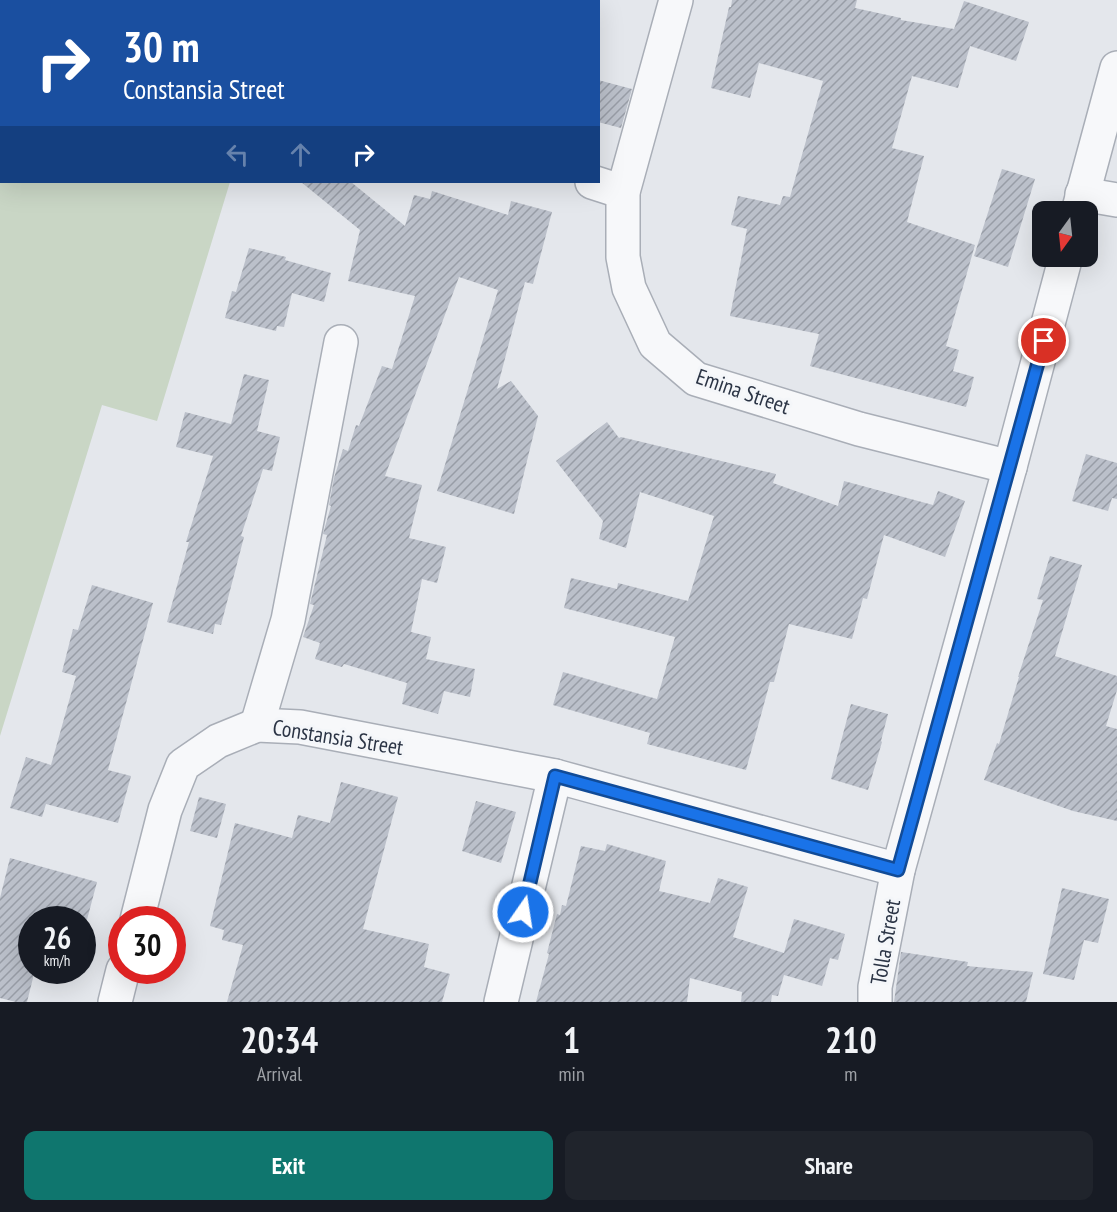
<!DOCTYPE html>
<html lang="en">
<head>
<meta charset="utf-8">
<style>
	:root { --surface:#171b24; --page:#20242c; --text:#f1f3f6; --muted:#9ea1a6; --accent:#0f766e }
	body { margin:0; font-family:"PT Sans Narrow",sans-serif; background:var(--page); color:var(--text); height:100vh; display:flex; flex-direction:column; font-size:22px; white-space:nowrap }
	* { box-sizing:border-box; margin:0 }
	p { font-size:20px; color:var(--muted) }
	.icon { flex:none; width:33px; height:33px; fill:none; stroke:currentColor; stroke-width:2; stroke-linecap:round; stroke-linejoin:round }
	.map { position:relative; height:1002px; overflow:hidden }
	.side { display:flex; flex-direction:column; background:var(--surface); flex:1 }
	.side>* { flex:none }
	.banner { position:absolute; left:0px; top:0px; width:600px; height:183px; box-shadow:0 6px 24px #0002; background:#1a4fa0; color:#fff; overflow:hidden }
	.needle { width:39px; rotate:195deg }
	.tools { position:absolute; left:1032px; top:201px; display:grid; gap:12px }
	.tools a { display:grid; place-items:center; width:66px; height:66px; border-radius:12px; background:var(--surface); box-shadow:0 6px 24px #0002; font-size:30px }
	.speed { position:absolute; left:18px; top:906px; display:flex; gap:12px; font-size:30px; font-weight:700; text-align:center }
	.speed>* { display:grid; place-content:center; width:78px; height:78px; border-radius:50%; background:var(--surface); box-shadow:0 6px 24px #0002; line-height:1 }
	.speed small { font-size:15px; font-weight:400 }
	.speed .limit { border:9px solid #d22; background:#fff; color:#111 }
	.pin { position:absolute; display:grid; place-items:center; width:51px; height:51px; color:#fff; margin:-26px; border:3px solid #fff; border-radius:50%; box-shadow:0 2px 6px #0007 }
	.me { position:absolute; width:66px; margin:-33px; rotate:13deg; stroke-linejoin:round; filter:drop-shadow(0 0 4px #0008) }
	.turn { display:flex; align-items:center; gap:21px; height:126px; padding:0 24px; font-size:27px }
	.turn .icon { width:78px; height:78px; stroke-width:2.5 }
	.turn b { display:block; font-size:42px; line-height:51px }
	.lanes { display:flex; align-items:center; height:57px; padding:0 24px; background:#0003; justify-content:center; gap:30px; direction:ltr }
	.lanes .off { opacity:.35 }
	.eta { display:flex; justify-content:space-evenly; align-items:center; height:102px; text-align:center }
	.eta b { font-size:36px; font-weight:600; line-height:42px }
	.primary-button { display:flex; gap:12px; margin-top:auto; padding:12px 24px }
	.primary-button a { flex:1; height:69px; border-radius:12px; background:var(--accent); color:#fff; font-size:24px; font-weight:600; line-height:69px; text-align:center }
	.primary-button a+a { background:var(--page); color:var(--text) }
	.map>svg:first-child { display:block }
	.green { fill:#c9d6c5 }
	.building { fill:url(#building-hatch) }
	.lines { fill:none; stroke-linecap:round; stroke-linejoin:round }
	.minor-casing { stroke:#a9aeb7; stroke-width:36 }
	.minor { stroke:#f7f8fa; stroke-width:33 }
	.route-casing { stroke:#114b97; stroke-width:15 }
	.route { stroke:#1a73e8; stroke-width:10 }
	.labels { text-anchor:middle; stroke-width:6; stroke-linejoin:round; paint-order:stroke }
	.street-label { font-size:22px; fill:#2b3445; stroke:#f4f6f9 }
</style>
</head>
<body>
<div class="map">
<svg width="1117" height="1002" viewBox="0 0 1117 1002">
	<defs>
		<pattern id="building-hatch" width="6" height="6" patternUnits="userSpaceOnUse" patternTransform="scale(1.5)"><rect width="6" height="6" fill="#bbc0ca"/><path d="M-1 1l2-2M0 6l6-6M5 7l2-2" fill="none" stroke="#989da6"/></pattern>
	</defs>
	<rect width="100%" height="100%" fill="#e4e7ec"/>
	<polygon class="green" points="0,0 285,0 2,2 2,182 230,182 157,421 102,405 0,736"/>
	<g class="building">
		<polygon points="732,0 857,0 855,8 901,18 901,20 954,29 964,1 1029,22 1016,61 970,46 958,88 912,76 892,148 924,156 907,222 975,245 946,346 959,350 953,371 974,377 966,407 810,366 819,334 730,316 747,229 731,225 738,196 780,205 783,196 790,197 823,81 759,63 750,98 711,88 729,7 731,7"/>
		<polygon points="598,80 632,89 621,128 598,122"/>
		<polygon points="1002,169 1035,179 1008,267 974,256"/>
		<polygon points="301,182 351,182 405,226 414,195 430,199 432,191 508,215 511,201 552,212 533,284 525,282 497,389 511,381 538,416 514,514 437,491 498,290 459,277 385,476 422,485 409,538 446,547 437,583 422,579 411,632 431,637 426,659 475,669 470,697 444,691 438,714 402,704 407,683 344,664 342,667 315,659 320,643 303,637 314,605 310,604 327,535 323,534 331,506 329,505 334,478 343,449 348,451 356,425 359,426 382,366 392,369 415,296 348,281 360,230"/>
		<polygon points="249,248 286,257 285,260 331,273 324,302 292,293 284,327 277,326 276,331 225,318 232,291 236,292"/>
		<polygon points="244,374 269,380 257,431 280,437 272,471 263,469 241,536 244,537 221,625 215,624 213,634 167,622 189,542 186,542 213,456 176,447 185,412 231,424"/>
		<polygon points="607,422 619,438 621,437 776,474 773,483 838,506 844,481 933,505 938,491 965,501 945,557 884,535 867,599 863,598 852,639 789,624 774,682 770,682 746,770 647,744 650,733 553,705 563,672 657,699 675,637 564,608 571,578 617,589 618,583 688,601 714,516 640,492 626,548 599,539 603,521 556,461"/>
		<polygon points="1086,454 1117,463 1117,499 1112,498 1108,511 1072,501"/>
		<polygon points="1050,556 1082,565 1055,656 1117,676 1117,690 1106,726 1117,729 1117,821 1073,811 984,780 997,743 999,744 1019,677 1018,677 1043,600 1037,599"/>
		<polygon points="92,585 153,603 108,770 131,776 118,823 46,804 42,817 10,808 26,757 51,765 76,676 62,672 73,629 78,630"/>
		<polygon points="851,704 888,714 881,741 882,742 868,790 831,779"/>
		<polygon points="341,782 398,797 363,929 429,944 424,967 450,974 442,1002 227,1002 243,945 222,940 224,930 210,926 235,823 292,838 298,815 330,823"/>
		<polygon points="199,797 226,804 217,838 190,831"/>
		<polygon points="476,801 516,812 501,863 462,851"/>
		<polygon points="607,844 666,861 659,891 710,903 718,878 748,887 733,937 784,953 794,919 845,934 838,960 830,958 822,986 784,975 778,996 772,995 771,1002 741,1002 742,992 690,978 687,1002 536,1002 549,954 547,953 557,914 560,915 562,905 566,906 581,846 605,851"/>
		<polygon points="10,858 97,882 84,931 82,920 32,920 32,970 35,970 27,1002 16,1002 0,998 0,898"/>
		<polygon points="1062,888 1109,899 1098,943 1084,940 1074,980 1043,974"/>
		<polygon points="901,952 968,962 967,966 1033,972 1026,1002 894,1002"/>
	</g>
	<g class="lines">
		<defs>
			<g id="minor">
				<polyline points="676,0 623,192 623,257 629,288 655,344 696,379 859,429 1010,467"/>
				<polyline points="423,2 423,0"/>
				<polyline points="592,182 623,192"/>
				<polyline points="1082,194 1117,200"/>
				<polyline points="1078,212 1117,68"/>
				<polyline points="257,725 288,620 341,342"/>
				<polyline points="555,776 898,870"/>
				<polyline points="137,920 165,810 183,765 218,741 257,725 300,727 555,776 501,1002"/>
				<polyline points="115,1002 123,970"/>
				<polyline points="875,1002 875,987 898,870 1010,467 1066,256"/>
			</g>
		</defs>
		<use href="#minor" class="minor-casing"/>
		<use href="#minor" class="minor"/>
	</g>
	<g class="lines">
		<defs>
			<polyline id="route" points="523,912 555,776 898,870 1044,341"/>
		</defs>
		<use href="#route" class="route-casing"/>
		<use href="#route" class="route"/>
	</g>
	<g class="labels">
		<g class="street-label">
			<text transform="translate(743 391) rotate(19)" y="8">Emina Street</text>
			<text transform="translate(338 737) rotate(9)" y="8">Constansia Street</text>
			<text transform="translate(885 942) rotate(-80)" y="8">Tolla Street</text>
		</g>
	</g>
</svg>
<div class="tools">
<a><svg class="needle" viewBox="-14 -14 28 28"><path d="M0-13l5 13h-10z" fill="#e53935"/><path d="M0 13l5-13h-10z" fill="#9ea1a6"/></svg></a>
</div>
<div class="speed"><div>26<small>km/h</small></div><div class="limit">30</div></div>
<div class="pin" style="left:1044px;top:341px;background:#d93025"><svg class="icon" aria-label="arrive" viewBox="0 0 24 24"><path d="M6 21V4h12l-3 4 3 4H6"/></svg></div>
<svg class="me" style="left:523px;top:912px" viewBox="-20 -20 40 40"><circle r="17" fill="#1a73e8" stroke="#fff" stroke-width="3"/><path d="M0-11L8 9 0 5-8 9z" fill="#fff"/></svg>
<div class="banner">
<div class="turn"><svg class="icon" aria-label="right" viewBox="0 0 24 24"><path d="M7 20v-9h11M14 6l5 5-5 5"/></svg><div><b>30 m</b>Constansia Street</div></div>
<div class="lanes"><svg class="icon off" aria-label="left" viewBox="0 0 24 24"><path d="M17 20v-9H6M10 6l-5 5 5 5"/></svg><svg class="icon off" aria-label="ahead" viewBox="0 0 24 24"><path d="M12 20V5M6 11l6-6 6 6"/></svg><svg class="icon" aria-label="right" viewBox="0 0 24 24"><path d="M7 20v-9h11M14 6l5 5-5 5"/></svg></div>
</div>
</div>
<section class="side">
<div class="eta">
<div><b>20:34</b><p>Arrival</p></div>
<div><b>1</b><p>min</p></div>
<div><b>210</b><p>m</p></div>
</div>
<div class="primary-button"><a>Exit</a><a>Share</a></div>
</section>
</body>
</html>
